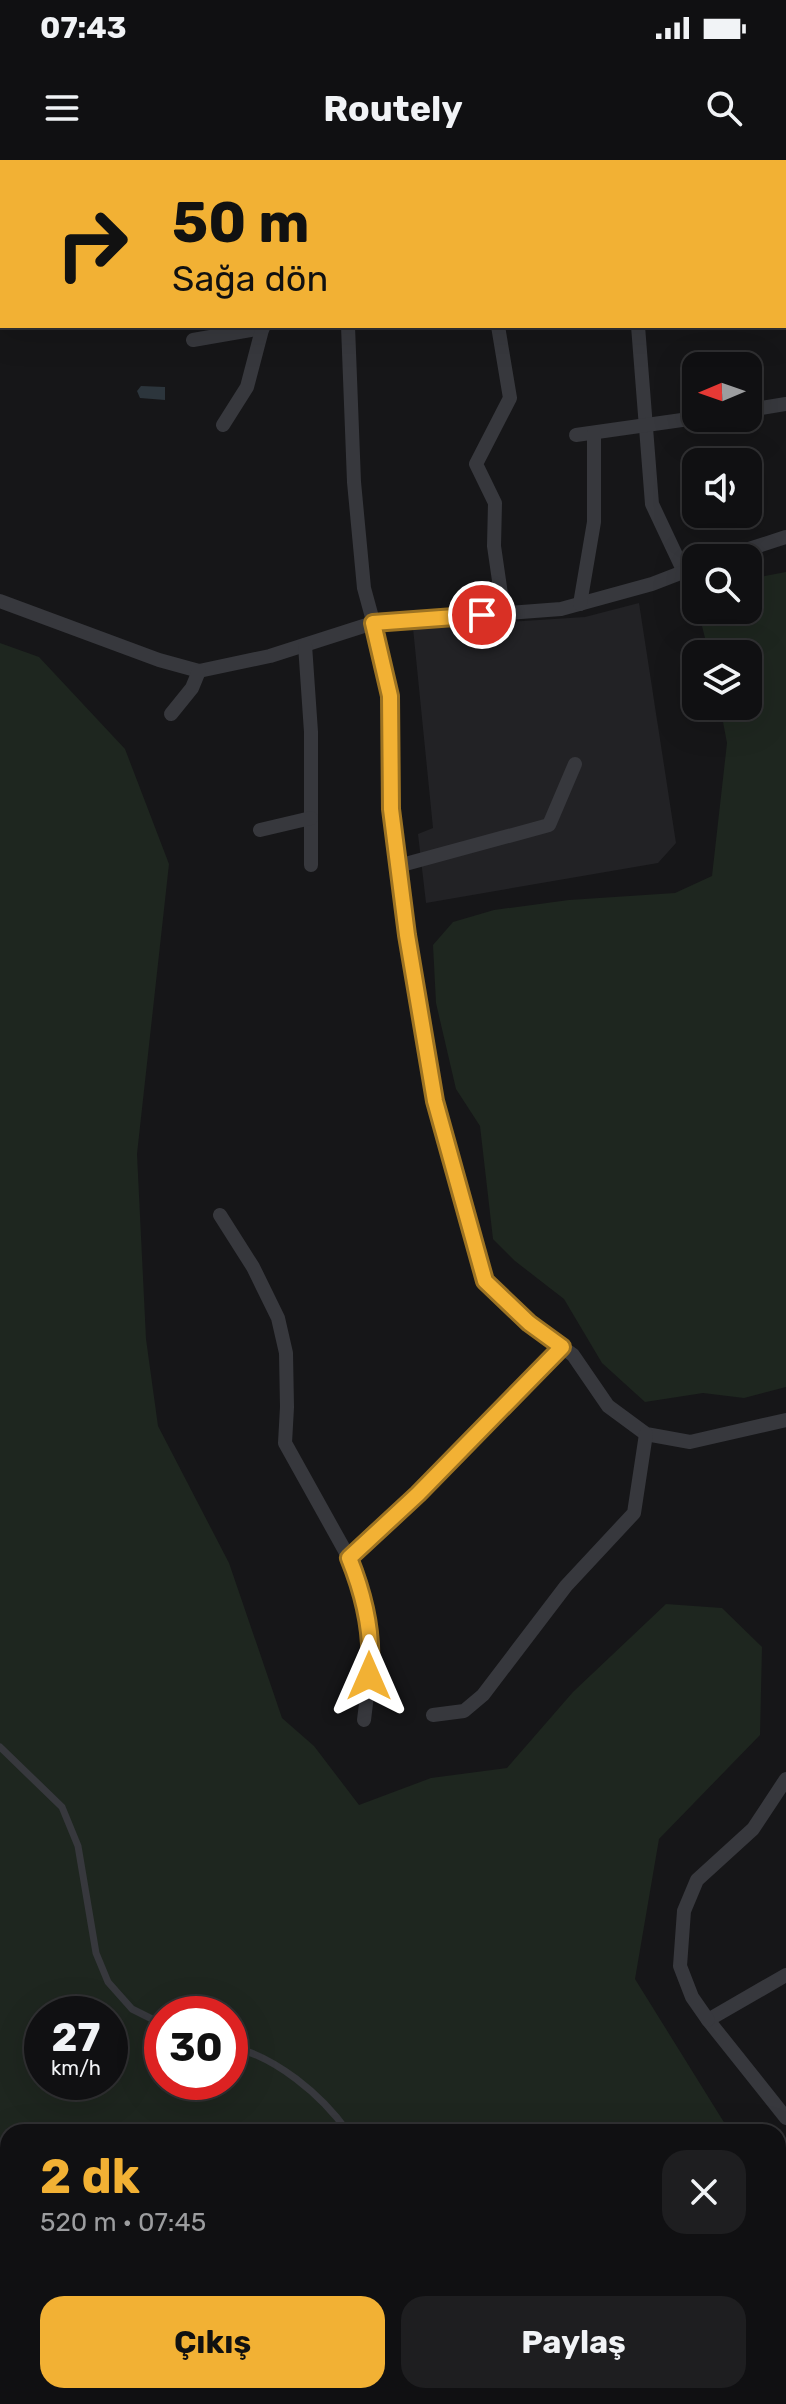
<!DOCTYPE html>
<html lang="tr">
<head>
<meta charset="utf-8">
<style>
	:root { --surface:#101012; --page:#1e1e20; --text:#f1f3f6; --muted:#9c9d9f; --line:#303032; --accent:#f2b134 }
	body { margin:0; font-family:Rubik,sans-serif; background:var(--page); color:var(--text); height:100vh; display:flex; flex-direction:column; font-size:30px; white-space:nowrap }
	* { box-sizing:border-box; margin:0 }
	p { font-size:26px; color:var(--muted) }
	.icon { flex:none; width:44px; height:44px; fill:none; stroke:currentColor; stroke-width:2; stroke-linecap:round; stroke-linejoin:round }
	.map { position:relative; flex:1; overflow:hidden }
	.sheet { position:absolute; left:0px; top:1964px; width:786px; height:280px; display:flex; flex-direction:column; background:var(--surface); border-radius:24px 24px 0 0; box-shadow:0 8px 32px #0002,0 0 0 2px var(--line) }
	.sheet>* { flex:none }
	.hud { position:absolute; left:0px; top:0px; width:786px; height:168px; box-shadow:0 8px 32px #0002,0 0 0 2px var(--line); background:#f2b134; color:#111; overflow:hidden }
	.needle { width:52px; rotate:268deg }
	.tools { position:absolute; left:682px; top:192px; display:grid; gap:16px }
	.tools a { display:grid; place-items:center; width:80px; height:80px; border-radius:16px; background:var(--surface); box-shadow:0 8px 32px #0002,0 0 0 2px var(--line); font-size:40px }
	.speed { position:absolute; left:24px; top:1836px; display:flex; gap:16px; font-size:40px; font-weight:700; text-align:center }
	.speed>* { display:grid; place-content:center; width:104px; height:104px; border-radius:50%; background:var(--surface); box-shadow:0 8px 32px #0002,0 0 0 2px var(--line); line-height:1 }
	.speed small { font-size:20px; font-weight:400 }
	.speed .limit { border:12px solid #d22; background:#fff; color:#111 }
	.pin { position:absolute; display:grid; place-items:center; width:68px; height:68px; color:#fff; margin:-34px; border:4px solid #fff; border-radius:50%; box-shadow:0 2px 8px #0007 }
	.me { position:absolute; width:88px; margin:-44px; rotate:0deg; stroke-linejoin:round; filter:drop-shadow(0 0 6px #0008) }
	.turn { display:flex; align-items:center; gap:28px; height:168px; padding:0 40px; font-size:36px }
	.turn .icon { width:104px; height:104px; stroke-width:2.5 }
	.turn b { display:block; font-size:56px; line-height:68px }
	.round { display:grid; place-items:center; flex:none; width:84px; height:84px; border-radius:24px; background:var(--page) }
	.overview { display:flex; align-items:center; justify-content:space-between; height:136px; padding:0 40px }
	h1 { font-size:48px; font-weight:700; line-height:60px; color:var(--accent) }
	.button { display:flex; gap:16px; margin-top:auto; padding:16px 40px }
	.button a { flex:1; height:92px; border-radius:24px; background:var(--accent); color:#111; font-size:32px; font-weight:700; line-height:92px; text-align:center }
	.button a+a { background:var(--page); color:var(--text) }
	.status { display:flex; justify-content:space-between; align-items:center; height:56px; padding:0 40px; background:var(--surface); direction:ltr }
	.status svg { height:22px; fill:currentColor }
	header { display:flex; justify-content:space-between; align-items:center; height:104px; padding:0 40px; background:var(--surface); font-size:36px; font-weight:700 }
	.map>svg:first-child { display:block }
	.built { fill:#222225 }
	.green { fill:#1e261f; fill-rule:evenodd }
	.water { fill:#2c353c }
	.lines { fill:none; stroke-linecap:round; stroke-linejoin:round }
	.service { stroke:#37383d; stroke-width:7 }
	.minor { stroke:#37383d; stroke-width:14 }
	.route-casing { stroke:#9d7322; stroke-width:20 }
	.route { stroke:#f2b134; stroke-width:14 }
</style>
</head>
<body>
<div class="status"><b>07:43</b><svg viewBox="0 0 49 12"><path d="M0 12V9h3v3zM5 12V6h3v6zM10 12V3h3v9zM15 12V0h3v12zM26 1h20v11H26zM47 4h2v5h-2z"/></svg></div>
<header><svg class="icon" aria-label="menu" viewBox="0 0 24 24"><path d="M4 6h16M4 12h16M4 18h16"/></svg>Routely<svg class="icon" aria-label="search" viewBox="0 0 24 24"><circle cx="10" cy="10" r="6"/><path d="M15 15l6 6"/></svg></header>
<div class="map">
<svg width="786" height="2244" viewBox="0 0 786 2244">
	<rect width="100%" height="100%" fill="#161618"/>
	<polygon class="built" points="639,443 676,683 658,703 426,743 418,674 433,668 413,468 585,457"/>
	<g class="green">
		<polygon points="786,412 786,1227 744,1238 703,1233 645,1242 602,1203 564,1139 515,1101 493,1079 480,966 456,929 436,843 433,785 453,762 494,750 569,740 675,733 712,716 727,583 720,546 748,546 748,494 709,494 699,454 703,450 748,450 748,419"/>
		<path d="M0 483 39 497 125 589 169 704 137 994 146 1179 158 1266 229 1403 282 1558 314 1586 359 1645 431 1618 507 1608 573 1532 666 1444 722 1448 762 1487 760 1575 659 1679 635 1819 730 1972H8V2236H778V2025L786 2034V2244H0ZM42 1854H110V1922H42ZM162 1854H230V1922H162Z"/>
	</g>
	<polygon class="water" points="141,226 165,227 165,240 140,238 137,231"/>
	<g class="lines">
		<g class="service">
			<polyline points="0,1587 62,1647 78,1686 96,1793 108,1822 132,1849 162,1864"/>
			<path d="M230 1886C276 1897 321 1934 348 1972"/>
			<polyline points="0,2233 8,2232"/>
			<polyline points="13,2236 24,2244"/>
			<polyline points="177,2236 181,2244"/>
			<polyline points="312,2236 324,2244"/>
			<polyline points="426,2236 428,2244"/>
		</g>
		<g class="minor">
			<polyline points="190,0 193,2"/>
			<polyline points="310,0 310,2"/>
			<polyline points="606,2 619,0"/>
			<polyline points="348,166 354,322 364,428 379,483 390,536 391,649 407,775 435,941 485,1121 529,1163 573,1195 608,1246 646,1274 690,1282 786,1260"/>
			<polyline points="498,166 510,238 476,304 495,343 494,386 504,455"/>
			<polyline points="638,166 652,344 684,412"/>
			<polyline points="193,180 263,168"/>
			<polyline points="748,250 786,244"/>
			<polyline points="223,265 247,227 263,166"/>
			<polyline points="576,275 696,258"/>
			<polyline points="721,398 786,377"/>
			<polyline points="0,441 159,500 199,511 270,496 373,463 561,449 652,424 696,407"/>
			<polyline points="580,444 594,362 594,273"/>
			<polyline points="305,485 311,572 311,705"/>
			<polyline points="171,554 192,528 199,511"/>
			<polyline points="260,670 311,658"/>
			<polyline points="398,706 549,665 575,604"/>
			<polyline points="220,1055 253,1107 278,1158 286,1193 287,1247 285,1283 349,1398 361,1428 372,1494 364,1560"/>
			<polyline points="349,1398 418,1334 562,1187"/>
			<polyline points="433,1555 464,1551 483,1535 566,1426 634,1353 646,1274"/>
			<polyline points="786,1815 708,1860 786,1958"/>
			<polyline points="708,1860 692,1837 680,1806 684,1751 697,1720 753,1669 786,1619"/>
		</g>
	</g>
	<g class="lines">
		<defs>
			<path id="route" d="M369 1516C374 1476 364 1435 349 1398L418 1334 562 1187 529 1163 485 1121 435 941 407 775 391 649 390 536 373 463 482 455"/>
		</defs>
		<use href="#route" class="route-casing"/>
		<use href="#route" class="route"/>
	</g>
</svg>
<div class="tools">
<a><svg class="needle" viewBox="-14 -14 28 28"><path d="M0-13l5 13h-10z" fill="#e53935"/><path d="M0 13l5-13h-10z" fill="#9c9d9f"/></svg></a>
<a><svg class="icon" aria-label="sound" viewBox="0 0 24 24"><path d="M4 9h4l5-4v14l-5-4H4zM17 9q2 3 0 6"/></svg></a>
<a><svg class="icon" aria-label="search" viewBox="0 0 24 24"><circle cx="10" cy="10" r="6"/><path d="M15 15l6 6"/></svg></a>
<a><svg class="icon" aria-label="layers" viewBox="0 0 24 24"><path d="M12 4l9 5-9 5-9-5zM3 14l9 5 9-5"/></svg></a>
</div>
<div class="speed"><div>27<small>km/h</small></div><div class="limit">30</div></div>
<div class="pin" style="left:482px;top:455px;background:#d93025"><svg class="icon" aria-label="arrive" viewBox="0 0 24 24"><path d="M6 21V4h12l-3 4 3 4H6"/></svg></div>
<svg class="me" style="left:369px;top:1516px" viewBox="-20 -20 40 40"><path d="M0-17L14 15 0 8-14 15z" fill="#f2b134" stroke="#fff" stroke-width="4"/></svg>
<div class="hud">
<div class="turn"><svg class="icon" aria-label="right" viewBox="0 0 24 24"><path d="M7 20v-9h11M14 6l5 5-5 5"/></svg><div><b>50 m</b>Sağa dön</div></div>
</div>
<section class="sheet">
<div class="overview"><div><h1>2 dk</h1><p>520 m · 07:45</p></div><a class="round"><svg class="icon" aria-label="close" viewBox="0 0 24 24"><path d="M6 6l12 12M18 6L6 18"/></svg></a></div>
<div class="button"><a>Çıkış</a><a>Paylaş</a></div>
</section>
</div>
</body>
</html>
